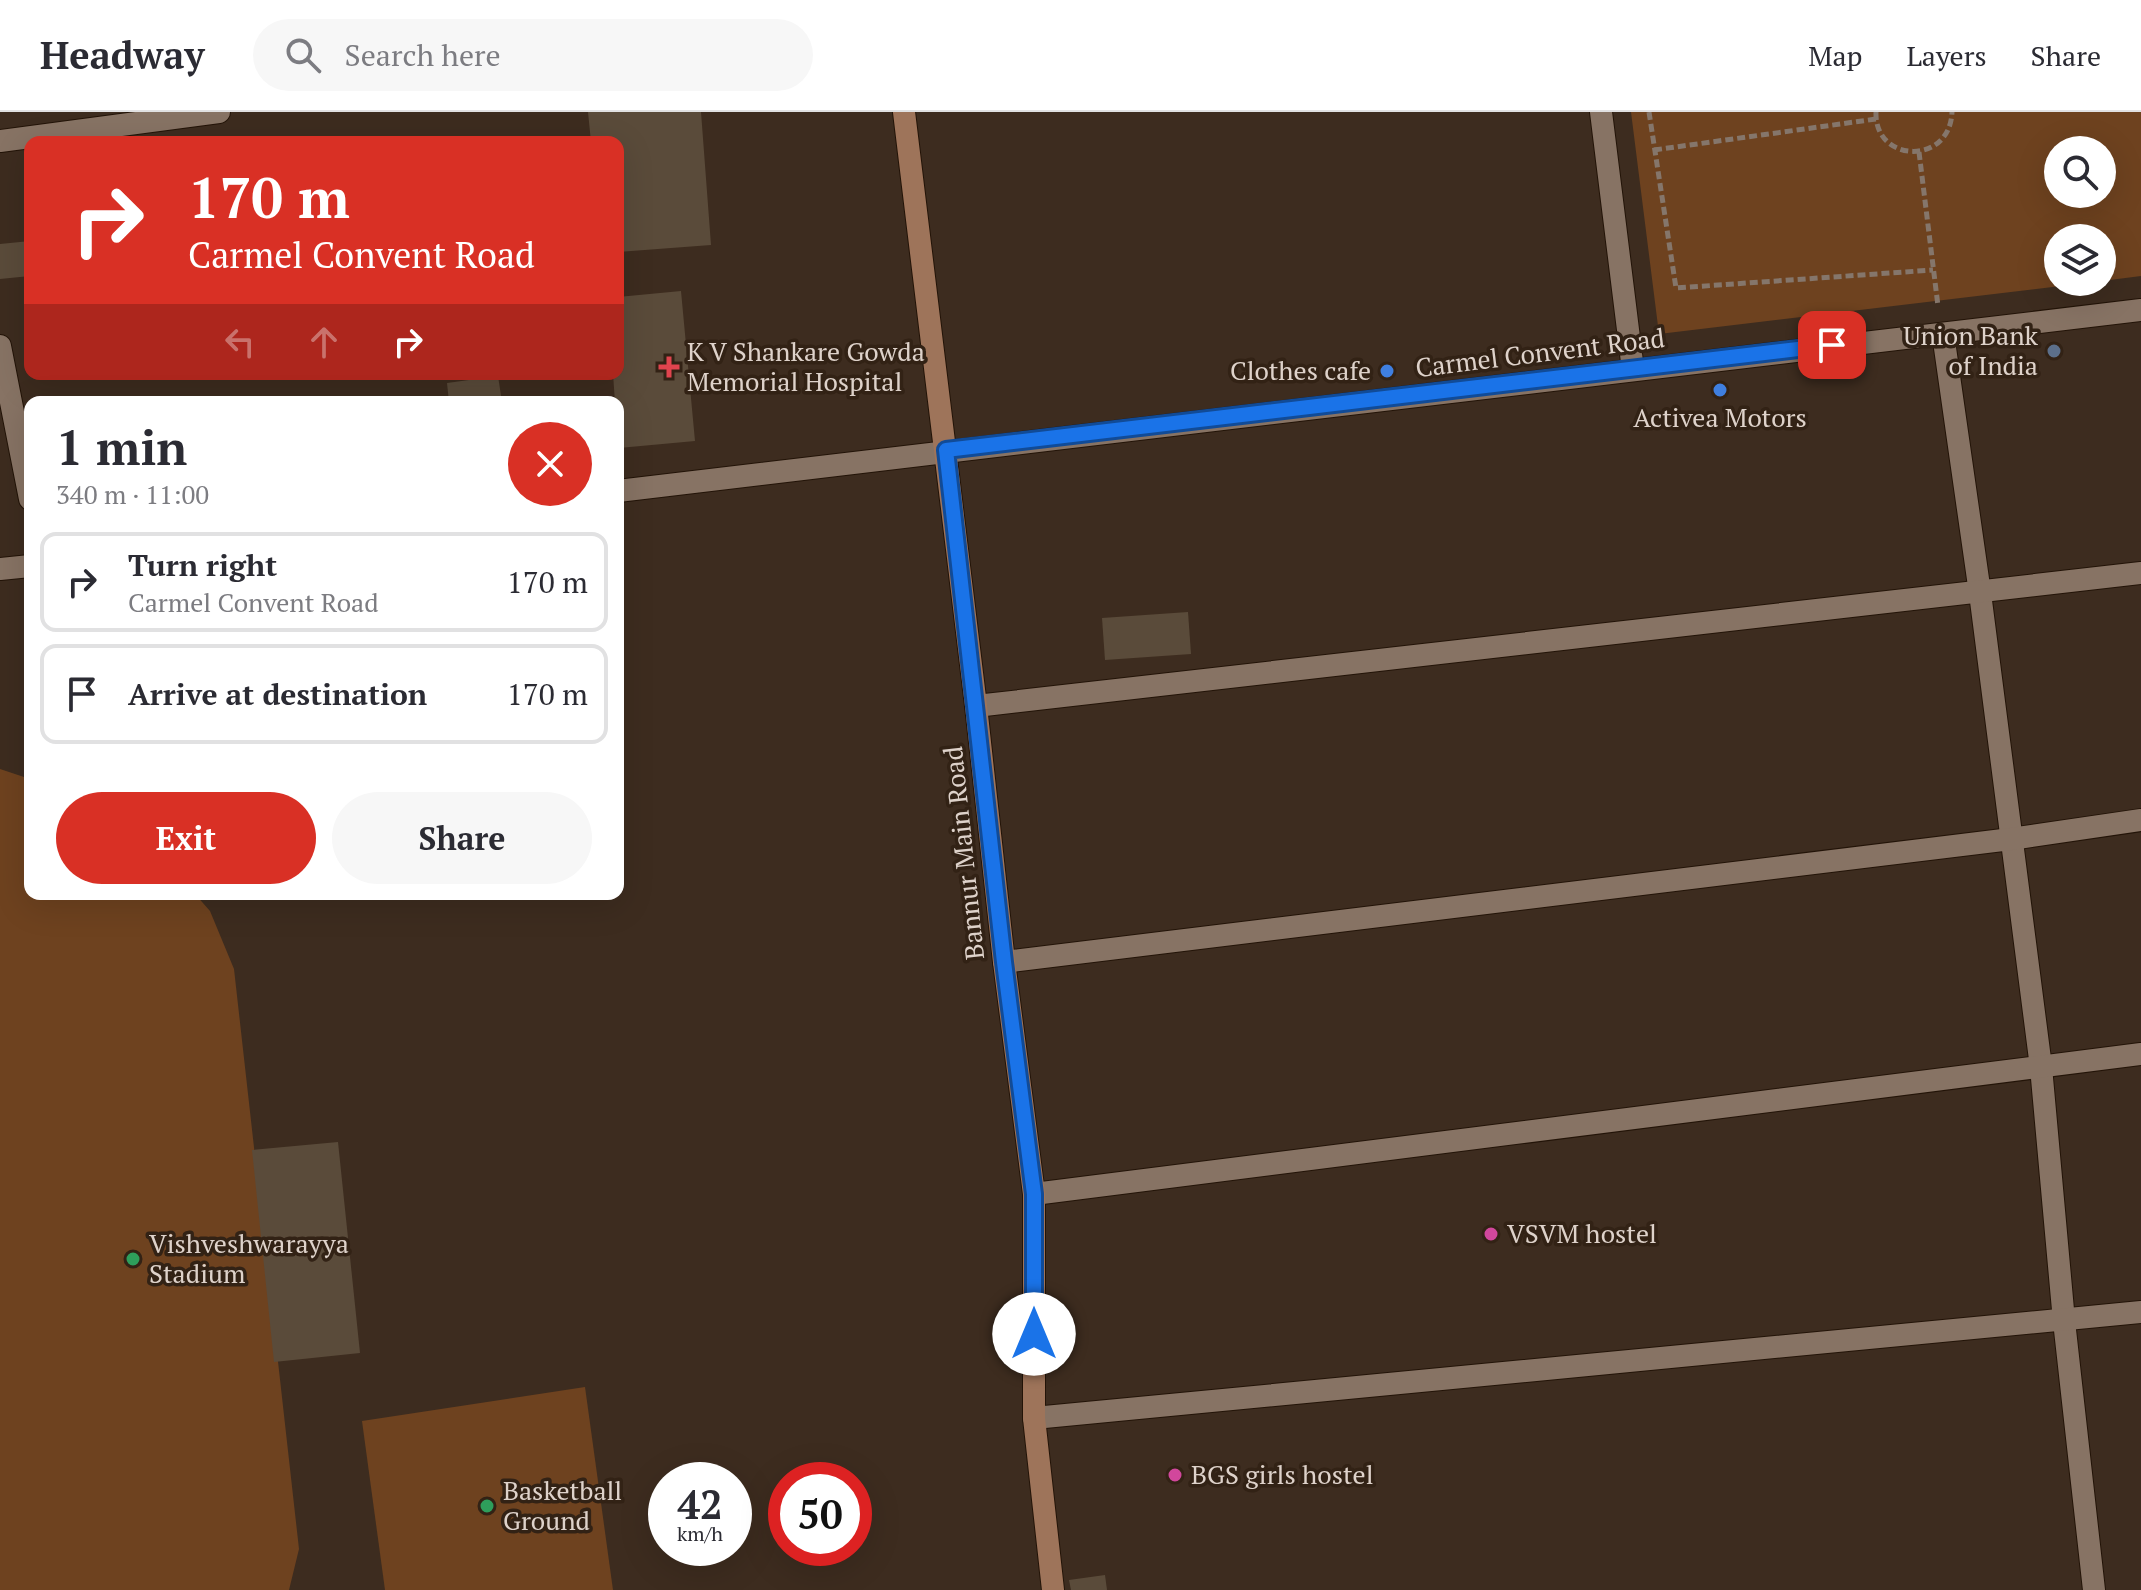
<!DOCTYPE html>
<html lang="en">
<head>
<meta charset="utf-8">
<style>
	:root { --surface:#fff; --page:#f7f7f7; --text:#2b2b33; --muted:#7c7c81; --line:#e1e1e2; --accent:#d93025 }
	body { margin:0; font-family:"PT Serif",serif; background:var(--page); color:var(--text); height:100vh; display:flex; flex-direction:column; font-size:30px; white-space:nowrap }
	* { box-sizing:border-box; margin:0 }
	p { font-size:26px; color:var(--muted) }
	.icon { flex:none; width:44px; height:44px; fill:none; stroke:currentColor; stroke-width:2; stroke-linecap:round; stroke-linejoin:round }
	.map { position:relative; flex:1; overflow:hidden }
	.side { position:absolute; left:24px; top:284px; width:600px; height:504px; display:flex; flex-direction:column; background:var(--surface); border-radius:16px; box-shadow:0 8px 32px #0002 }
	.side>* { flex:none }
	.guide { position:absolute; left:24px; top:24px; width:600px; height:244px; border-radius:16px; box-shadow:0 8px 32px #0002; background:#d93025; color:#fff; overflow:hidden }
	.buttons { position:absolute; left:2044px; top:24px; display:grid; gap:16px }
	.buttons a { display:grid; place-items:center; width:72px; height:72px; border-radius:50%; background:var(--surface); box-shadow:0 8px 32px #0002; font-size:40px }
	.speed { position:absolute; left:648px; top:1350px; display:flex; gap:16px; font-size:40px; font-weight:700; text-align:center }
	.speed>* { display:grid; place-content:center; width:104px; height:104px; border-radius:50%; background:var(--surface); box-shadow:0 8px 32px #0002; line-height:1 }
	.speed small { font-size:20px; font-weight:400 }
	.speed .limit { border:12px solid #d22; background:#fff; color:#111 }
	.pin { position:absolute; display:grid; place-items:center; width:68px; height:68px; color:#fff; margin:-34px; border-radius:16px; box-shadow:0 4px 12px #0006 }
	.me { position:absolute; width:88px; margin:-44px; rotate:0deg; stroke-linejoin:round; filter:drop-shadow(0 0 6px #0008) }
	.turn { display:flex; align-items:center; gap:28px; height:168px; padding:0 32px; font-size:36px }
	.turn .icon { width:104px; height:104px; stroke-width:2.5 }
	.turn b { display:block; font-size:56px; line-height:68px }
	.lanes { display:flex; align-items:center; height:76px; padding:0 32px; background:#0003; justify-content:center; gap:40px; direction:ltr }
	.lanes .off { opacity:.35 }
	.round { display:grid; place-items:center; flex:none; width:84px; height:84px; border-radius:42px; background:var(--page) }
	.overview { display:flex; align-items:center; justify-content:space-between; height:136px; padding:0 32px }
	h1 { font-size:48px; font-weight:700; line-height:60px }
	.action { display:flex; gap:16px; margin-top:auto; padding:16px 32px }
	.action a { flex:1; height:92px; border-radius:48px; background:var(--accent); color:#fff; font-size:32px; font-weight:700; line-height:92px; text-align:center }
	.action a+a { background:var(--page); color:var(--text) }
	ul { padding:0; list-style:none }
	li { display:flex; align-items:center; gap:24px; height:100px; margin:0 16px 12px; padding:0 16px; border:4px solid var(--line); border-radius:16px }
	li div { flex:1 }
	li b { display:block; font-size:30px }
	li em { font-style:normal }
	header { display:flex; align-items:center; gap:48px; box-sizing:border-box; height:112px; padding:0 40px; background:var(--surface); border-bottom:2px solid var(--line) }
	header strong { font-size:38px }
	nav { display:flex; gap:44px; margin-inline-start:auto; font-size:28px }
	.search { width:560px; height:72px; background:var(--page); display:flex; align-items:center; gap:20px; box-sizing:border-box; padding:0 28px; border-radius:44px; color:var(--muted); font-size:30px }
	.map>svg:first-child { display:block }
	.green { fill:#6e421f; fill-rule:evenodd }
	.building { fill:#5a4b3a }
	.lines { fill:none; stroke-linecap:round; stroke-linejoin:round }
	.minor-casing { stroke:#231408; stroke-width:24 }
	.secondary-casing { stroke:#231408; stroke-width:24 }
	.path { stroke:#85766b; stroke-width:5; stroke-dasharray:8 4; stroke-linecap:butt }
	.minor { stroke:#877364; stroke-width:22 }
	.secondary { stroke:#9e745a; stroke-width:22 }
	.route-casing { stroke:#114b97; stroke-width:20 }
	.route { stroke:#1a73e8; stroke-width:14 }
	.service-dot { fill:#5c6f8a; stroke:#322215; stroke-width:3 }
	.health-dot { fill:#e0444e; stroke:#322215; stroke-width:3 }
	.shop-dot { fill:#3f7fe0; stroke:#322215; stroke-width:3 }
	.hotel-dot { fill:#d1479c; stroke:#322215; stroke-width:3 }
	.leisure-dot { fill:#2e9e5b; stroke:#322215; stroke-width:3 }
	.labels { text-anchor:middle; stroke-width:7; stroke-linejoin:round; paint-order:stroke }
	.poi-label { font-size:26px; fill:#ded2ca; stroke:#322215; text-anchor:start }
	.street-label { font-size:26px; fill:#ded2ca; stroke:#322215 }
</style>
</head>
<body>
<header>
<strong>Headway</strong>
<div class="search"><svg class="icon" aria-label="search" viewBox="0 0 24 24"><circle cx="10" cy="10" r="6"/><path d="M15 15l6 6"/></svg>Search here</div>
<nav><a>Map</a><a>Layers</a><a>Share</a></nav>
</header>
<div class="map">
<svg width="2141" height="1478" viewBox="0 0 2141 1478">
	<rect width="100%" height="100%" fill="#3d2c1f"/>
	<g class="green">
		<path d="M1631 0H2141V164L2102 169V126H2058V170H2094L1659 222ZM2058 38H2102V82H2058Z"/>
		<polygon points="0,657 30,667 30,782 195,782 210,799 234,857 299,1437 289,1478 0,1478"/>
		<polygon points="585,1275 613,1478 385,1478 362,1309"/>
	</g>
	<g class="building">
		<polygon points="588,0 701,0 711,133 618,140 618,30 591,30"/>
		<polygon points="30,129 30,164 0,167 0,132"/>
		<polygon points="681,179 695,329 619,336 618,290 615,290 613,262 618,262 618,185"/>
		<polygon points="498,264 502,290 449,290 447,271"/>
		<polygon points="1188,500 1191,542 1105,548 1102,506"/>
		<polygon points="338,1030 360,1241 274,1250 252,1038"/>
		<polygon points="1105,1463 1107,1478 1071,1478 1069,1468"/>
	</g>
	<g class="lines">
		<defs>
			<g id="minor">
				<polyline points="1601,0 1633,258"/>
				<polyline points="0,29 219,0"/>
				<polyline points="1943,222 1980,481 2041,955 2064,1209 2094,1478"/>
				<polyline points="0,234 30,387"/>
				<polyline points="618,379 2141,198"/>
				<polyline points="0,457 30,454"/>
				<polyline points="976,594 2141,461"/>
				<polyline points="1004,850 2011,727 2141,708"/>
				<polyline points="1034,1082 2141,942"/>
				<polyline points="1034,1306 2141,1200"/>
			</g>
			<polyline id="secondary" points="904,0 976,594 1004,850 1034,1082 1034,1306 1053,1478"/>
		</defs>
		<use href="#minor" class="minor-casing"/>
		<use href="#secondary" class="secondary-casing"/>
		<g class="path">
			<polyline points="1649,0 1676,176 1933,158"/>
			<path d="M1876 0C1874 51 1950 54 1952 0"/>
			<polyline points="1654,38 1876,7"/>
			<polyline points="1919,40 1938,194"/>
		</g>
		<use href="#minor" class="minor"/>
		<use href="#secondary" class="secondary"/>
	</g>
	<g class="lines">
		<defs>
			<polyline id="route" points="1034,1222 1034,1082 1004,850 946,338 1832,233"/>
		</defs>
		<use href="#route" class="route-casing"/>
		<use href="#route" class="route"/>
	</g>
	<circle class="service-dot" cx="2054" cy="239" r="8"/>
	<path class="health-dot" d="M665 243h8v8h8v8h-8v8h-8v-8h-8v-8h8z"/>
	<g class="shop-dot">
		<circle cx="1387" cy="259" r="8"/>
		<circle cx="1720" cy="278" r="8"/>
	</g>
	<g class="hotel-dot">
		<circle cx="1491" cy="1122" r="8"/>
		<circle cx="1175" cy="1363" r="8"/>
	</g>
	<g class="leisure-dot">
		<circle cx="133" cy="1147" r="8"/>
		<circle cx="487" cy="1394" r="8"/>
	</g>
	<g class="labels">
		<g class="poi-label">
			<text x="2038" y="233" text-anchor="end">Union Bank<tspan x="2038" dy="30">of India</tspan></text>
			<text x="687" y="249">K V Shankare Gowda<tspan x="687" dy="30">Memorial Hospital</tspan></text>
			<text x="1371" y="268" text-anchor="end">Clothes cafe</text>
			<text x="1720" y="315" text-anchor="middle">Activea Motors</text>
			<text x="1507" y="1131">VSVM hostel</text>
			<text x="149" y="1141">Vishveshwarayya<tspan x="149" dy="30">Stadium</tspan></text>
			<text x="1191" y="1372">BGS girls hostel</text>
			<text x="503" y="1388">Basketball<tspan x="503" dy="30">Ground</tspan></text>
		</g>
		<g class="street-label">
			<text transform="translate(1540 241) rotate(-7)" y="9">Carmel Convent Road</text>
			<text transform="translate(964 741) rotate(-96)" y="9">Bannur Main Road</text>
		</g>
	</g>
</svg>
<div class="buttons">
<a><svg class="icon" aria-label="search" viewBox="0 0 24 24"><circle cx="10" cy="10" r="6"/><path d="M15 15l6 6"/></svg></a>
<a><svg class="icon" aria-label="layers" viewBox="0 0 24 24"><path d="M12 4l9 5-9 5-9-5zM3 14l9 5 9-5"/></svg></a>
</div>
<div class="speed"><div>42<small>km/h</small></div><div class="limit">50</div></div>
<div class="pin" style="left:1832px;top:233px;background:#d93025"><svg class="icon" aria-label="arrive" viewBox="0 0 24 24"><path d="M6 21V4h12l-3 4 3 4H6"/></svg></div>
<svg class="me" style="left:1034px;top:1222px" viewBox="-20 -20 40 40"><circle r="19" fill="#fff"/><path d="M0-13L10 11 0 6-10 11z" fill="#1a73e8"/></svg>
<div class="guide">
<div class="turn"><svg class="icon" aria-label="right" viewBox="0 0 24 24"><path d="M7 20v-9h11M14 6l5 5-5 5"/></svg><div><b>170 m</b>Carmel Convent Road</div></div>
<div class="lanes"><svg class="icon off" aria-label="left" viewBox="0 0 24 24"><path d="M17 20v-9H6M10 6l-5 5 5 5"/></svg><svg class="icon off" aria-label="ahead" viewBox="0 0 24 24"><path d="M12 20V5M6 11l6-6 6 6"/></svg><svg class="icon" aria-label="right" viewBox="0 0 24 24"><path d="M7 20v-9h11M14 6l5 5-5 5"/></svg></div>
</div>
<section class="side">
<div class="overview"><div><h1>1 min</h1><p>340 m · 11:00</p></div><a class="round" style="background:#d93025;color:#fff"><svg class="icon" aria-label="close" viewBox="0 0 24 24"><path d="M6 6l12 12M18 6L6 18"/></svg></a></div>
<ul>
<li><svg class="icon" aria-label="right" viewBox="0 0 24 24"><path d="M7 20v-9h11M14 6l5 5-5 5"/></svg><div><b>Turn right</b><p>Carmel Convent Road</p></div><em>170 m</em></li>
<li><svg class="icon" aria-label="arrive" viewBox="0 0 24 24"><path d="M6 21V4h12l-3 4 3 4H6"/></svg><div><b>Arrive at destination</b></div><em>170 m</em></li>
</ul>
<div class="action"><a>Exit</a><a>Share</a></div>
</section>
</div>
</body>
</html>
